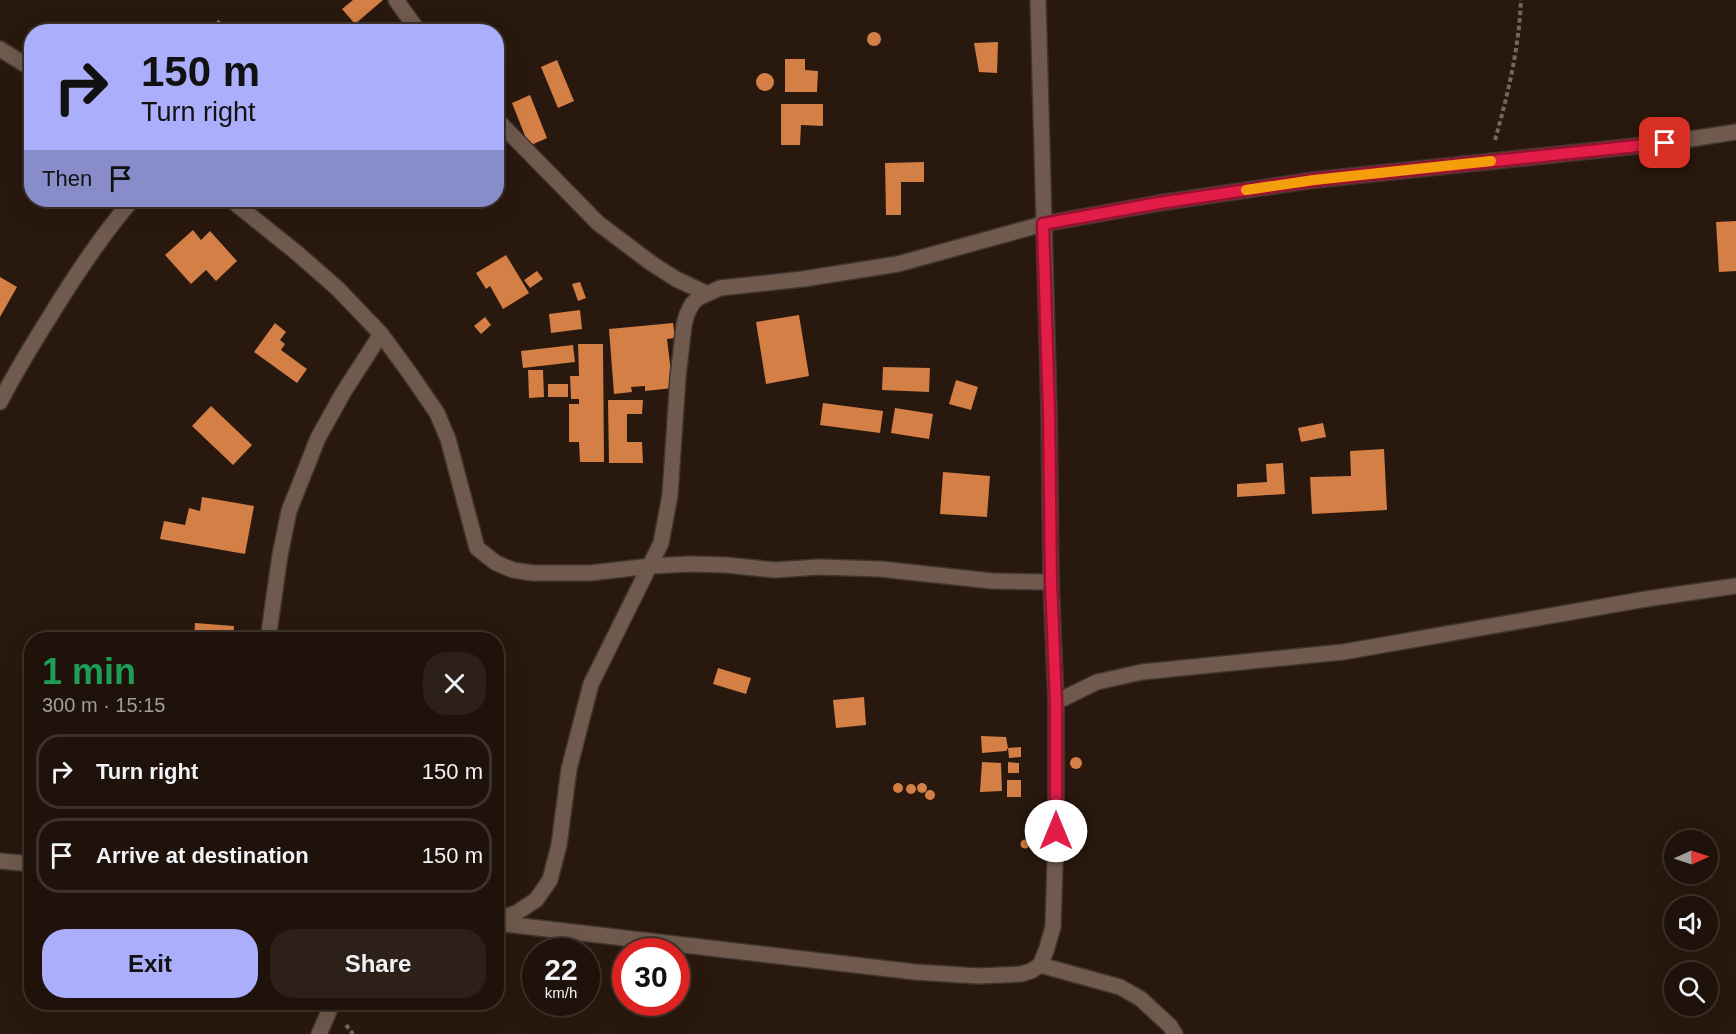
<!DOCTYPE html>
<html lang="en">
<head>
<meta charset="utf-8">
<style>
	:root { --surface:#1f120a; --page:#2c2018; --text:#f1f3f6; --muted:#a19e9c; --line:#3c322b; --accent:#abaffb }
	body { margin:0; font-family:Arial,sans-serif; background:var(--page); color:var(--text); height:100vh; display:flex; flex-direction:column; font-size:22px; white-space:nowrap }
	* { box-sizing:border-box; margin:0 }
	p { font-size:20px; color:var(--muted) }
	.icon { flex:none; width:33px; height:33px; fill:none; stroke:currentColor; stroke-width:2; stroke-linecap:round; stroke-linejoin:round }
	.map { position:relative; flex:1; overflow:hidden }
	.side { position:absolute; left:24px; top:632px; width:480px; height:378px; display:flex; flex-direction:column; background:var(--surface); border-radius:24px; box-shadow:0 6px 24px #0002,0 0 0 2px var(--line) }
	.side>* { flex:none }
	.banner { position:absolute; left:24px; top:24px; width:480px; height:183px; border-radius:24px; box-shadow:0 6px 24px #0002,0 0 0 2px var(--line); background:#abaffb; color:#111; overflow:hidden }
	.needle { width:39px; rotate:87deg }
	.controls { position:absolute; left:1664px; top:830px; display:grid; gap:12px }
	.controls a { display:grid; place-items:center; width:54px; height:54px; border-radius:50%; background:var(--surface); box-shadow:0 6px 24px #0002,0 0 0 2px var(--line); font-size:30px }
	.speed { position:absolute; left:522px; top:938px; display:flex; gap:12px; font-size:30px; font-weight:700; text-align:center }
	.speed>* { display:grid; place-content:center; width:78px; height:78px; border-radius:50%; background:var(--surface); box-shadow:0 6px 24px #0002,0 0 0 2px var(--line); line-height:1 }
	.speed small { font-size:15px; font-weight:400 }
	.speed .limit { border:9px solid #d22; background:#fff; color:#111 }
	.pin { position:absolute; display:grid; place-items:center; width:51px; height:51px; color:#fff; margin:-26px; border-radius:12px; box-shadow:0 3px 9px #0006 }
	.me { position:absolute; width:66px; margin:-33px; rotate:0deg; stroke-linejoin:round; filter:drop-shadow(0 0 4px #0008) }
	.turn { display:flex; align-items:center; gap:21px; height:126px; padding:0 18px; font-size:27px }
	.turn .icon { width:78px; height:78px; stroke-width:2.5 }
	.turn b { display:block; font-size:42px; line-height:51px }
	.then { display:flex; align-items:center; height:57px; padding:0 18px; background:#0003; gap:12px; font-size:22px }
	.round { display:grid; place-items:center; flex:none; width:63px; height:63px; border-radius:24px; background:var(--page) }
	.head { display:flex; align-items:center; justify-content:space-between; height:102px; padding:0 18px }
	h1 { font-size:36px; font-weight:700; line-height:45px; color:#1e9e55 }
	.primary-button { display:flex; gap:12px; margin-top:auto; padding:12px 18px }
	.primary-button a { flex:1; height:69px; border-radius:24px; background:var(--accent); color:#111; font-size:24px; font-weight:700; line-height:69px; text-align:center }
	.primary-button a+a { background:var(--page); color:var(--text) }
	ul { padding:0; list-style:none }
	li { display:flex; align-items:center; gap:18px; height:75px; margin:0 12px 9px; padding:0 6px; border:3px solid var(--line); border-radius:24px }
	li div { flex:1 }
	li b { display:block; font-size:22px }
	li em { font-style:normal }
	.map>svg:first-child { display:block }
	.building { fill:#d37f45 }
	.lines { fill:none; stroke-linecap:round; stroke-linejoin:round }
	.street-casing { stroke:#40342f; stroke-width:18 }
	.path { stroke:#75665c; stroke-width:4; stroke-dasharray:4.5 3; stroke-linecap:butt }
	.street { stroke:#6f5a4d; stroke-width:15 }
	.route-casing { stroke:#92132f; stroke-width:15 }
	.route { stroke:#e11d48; stroke-width:10 }
	.slow { stroke:#f59e0b; stroke-width:10 }
</style>
</head>
<body>
<div class="map">
<svg width="1736" height="1034" viewBox="0 0 1736 1034">
	<rect width="100%" height="100%" fill="#29180d"/>
	<g class="building">
		<polygon points="353,0 383,0 355,24 342,9"/>
		<polygon points="218,20 234,32 210,32"/>
		<circle cx="874" cy="39" r="7"/>
		<polygon points="998,42 997,73 979,72 974,43"/>
		<polygon points="785,59 805,59 805,70 818,71 817,92 785,92"/>
		<polygon points="557,60 574,101 558,108 541,67"/>
		<circle cx="765" cy="82" r="9"/>
		<polygon points="530,95 547,138 529,146 512,103"/>
		<polygon points="781,104 823,104 823,126 801,125 800,145 781,145"/>
		<polygon points="924,162 924,182 901,182 901,215 886,215 885,163"/>
		<polygon points="1736,221 1736,271 1719,272 1716,222"/>
		<polygon points="193,230 201,240 210,231 237,261 216,281 206,270 191,284 165,255"/>
		<polygon points="506,255 529,293 503,309 490,286 486,289 476,273"/>
		<polygon points="537,271 543,279 530,288 524,280"/>
		<polygon points="0,277 17,287 0,317"/>
		<polygon points="580,282 586,298 578,301 572,284"/>
		<polygon points="580,310 582,329 551,333 549,314"/>
		<polygon points="799,315 809,376 766,384 756,322"/>
		<polygon points="485,317 491,325 481,334 474,326"/>
		<polygon points="275,323 286,332 280,340 285,344 281,350 307,369 297,383 254,352"/>
		<polygon points="673,323 675,338 667,339 673,388 645,391 645,386 631,387 632,392 614,394 609,329"/>
		<polygon points="578,344 603,344 604,462 580,462 579,442 569,442 569,404 579,404 579,399 571,399 570,376 579,376"/>
		<polygon points="573,345 575,362 523,368 521,351"/>
		<polygon points="883,367 930,368 929,392 882,390"/>
		<polygon points="528,370 543,370 544,397 529,398"/>
		<polygon points="956,380 978,387 971,410 949,404"/>
		<rect x="548" y="384" width="20" height="13"/>
		<polygon points="608,400 643,400 642,414 627,414 627,442 642,442 643,463 609,463"/>
		<polygon points="823,403 883,411 880,433 820,425"/>
		<polygon points="211,406 252,445 233,465 192,426"/>
		<polygon points="895,408 933,414 929,439 891,433"/>
		<polygon points="1323,423 1326,437 1301,442 1298,428"/>
		<polygon points="1384,449 1387,510 1312,514 1310,477 1351,476 1350,451"/>
		<polygon points="1283,463 1285,494 1237,497 1237,484 1267,482 1266,464"/>
		<polygon points="943,472 990,476 987,517 940,514"/>
		<polygon points="202,497 254,506 245,554 160,539 164,521 185,525 189,508 200,511"/>
		<polygon points="195,623 234,626 233,639 194,639"/>
		<polygon points="718,668 751,678 746,694 713,684"/>
		<polygon points="864,697 866,725 836,728 833,700"/>
		<polygon points="981,736 1006,737 1008,748 1006,751 982,753"/>
		<polygon points="1021,747 1021,757 1009,758 1008,748"/>
		<circle cx="1076" cy="763" r="6"/>
		<polygon points="982,762 1001,763 1002,791 980,792"/>
		<polygon points="1008,762 1019,763 1019,773 1008,773"/>
		<rect x="1007" y="780" width="14" height="17"/>
		<circle cx="922" cy="788" r="5"/>
		<circle cx="898" cy="788" r="5"/>
		<circle cx="911" cy="789" r="5"/>
		<circle cx="930" cy="795" r="5"/>
		<circle cx="1025" cy="844" r="4.5"/>
	</g>
	<g class="lines">
		<defs>
			<g id="street">
				<polyline points="396,0 419,32"/>
				<polyline points="0,49 32,69"/>
				<polyline points="496,119 598,223 651,263 676,279 706,293"/>
				<polyline points="231,200 297,253 337,288 381,334 411,375 437,413 448,439 477,548 496,563 513,570 533,573 590,573 651,566 690,564 726,565 775,570 819,567 880,569 992,581 1051,582"/>
				<path d="M0 402C15 373 32 345 49 318 74 277 101 236 132 200"/>
				<polyline points="268,639 280,555 289,511 318,438 343,393 381,334"/>
				<polyline points="1056,702 1097,682 1142,672 1343,652 1646,599 1736,586"/>
				<polyline points="0,861 32,864"/>
				<polyline points="496,920 516,913 536,900 550,880 559,845 569,769 591,684 661,543 670,495 678,377 684,325 687,314 692,304 698,298 720,288 803,279 898,264 1043,224 1159,203 1314,180 1665,143 1736,132"/>
				<polyline points="496,923 915,972 978,976 1021,974 1031,971 1040,965 1046,951 1053,927 1056,831 1056,702 1051,582 1049,411 1038,0"/>
				<polyline points="1040,965 1120,987 1141,999 1170,1026 1175,1034"/>
				<polyline points="319,1034 333,1002"/>
			</g>
		</defs>
		<use href="#street" class="street-casing"/>
		<g class="path">
			<path d="M1495 140C1508 94 1519 48 1521 0"/>
			<polyline points="346,1025 353,1034"/>
		</g>
		<use href="#street" class="street"/>
	</g>
	<g class="lines">
		<defs>
			<polyline id="route" points="1056,831 1056,702 1051,582 1049,411 1043,224 1159,203 1314,180 1665,143"/>
		</defs>
		<use href="#route" class="route-casing"/>
		<use href="#route" class="route"/>
		<polyline class="slow" points="1246,190 1314,180 1491,161"/>
	</g>
</svg>
<div class="controls">
<a><svg class="needle" viewBox="-14 -14 28 28"><path d="M0-13l5 13h-10z" fill="#e53935"/><path d="M0 13l5-13h-10z" fill="#a19e9c"/></svg></a>
<a><svg class="icon" aria-label="sound" viewBox="0 0 24 24"><path d="M4 9h4l5-4v14l-5-4H4zM17 9q2 3 0 6"/></svg></a>
<a><svg class="icon" aria-label="search" viewBox="0 0 24 24"><circle cx="10" cy="10" r="6"/><path d="M15 15l6 6"/></svg></a>
</div>
<div class="speed"><div>22<small>km/h</small></div><div class="limit">30</div></div>
<div class="pin" style="left:1665px;top:143px;background:#d93025"><svg class="icon" aria-label="arrive" viewBox="0 0 24 24"><path d="M6 21V4h12l-3 4 3 4H6"/></svg></div>
<svg class="me" style="left:1056px;top:831px" viewBox="-20 -20 40 40"><circle r="19" fill="#fff"/><path d="M0-13L10 11 0 6-10 11z" fill="#e11d48"/></svg>
<div class="banner">
<div class="turn"><svg class="icon" aria-label="right" viewBox="0 0 24 24"><path d="M7 20v-9h11M14 6l5 5-5 5"/></svg><div><b>150 m</b>Turn right</div></div>
<div class="then">Then<svg class="icon" aria-label="arrive" viewBox="0 0 24 24"><path d="M6 21V4h12l-3 4 3 4H6"/></svg></div>
</div>
<section class="side">
<div class="head"><div><h1>1 min</h1><p>300 m · 15:15</p></div><a class="round"><svg class="icon" aria-label="close" viewBox="0 0 24 24"><path d="M6 6l12 12M18 6L6 18"/></svg></a></div>
<ul>
<li><svg class="icon" aria-label="right" viewBox="0 0 24 24"><path d="M7 20v-9h11M14 6l5 5-5 5"/></svg><div><b>Turn right</b></div><em>150 m</em></li>
<li><svg class="icon" aria-label="arrive" viewBox="0 0 24 24"><path d="M6 21V4h12l-3 4 3 4H6"/></svg><div><b>Arrive at destination</b></div><em>150 m</em></li>
</ul>
<div class="primary-button"><a>Exit</a><a>Share</a></div>
</section>
</div>
</body>
</html>
